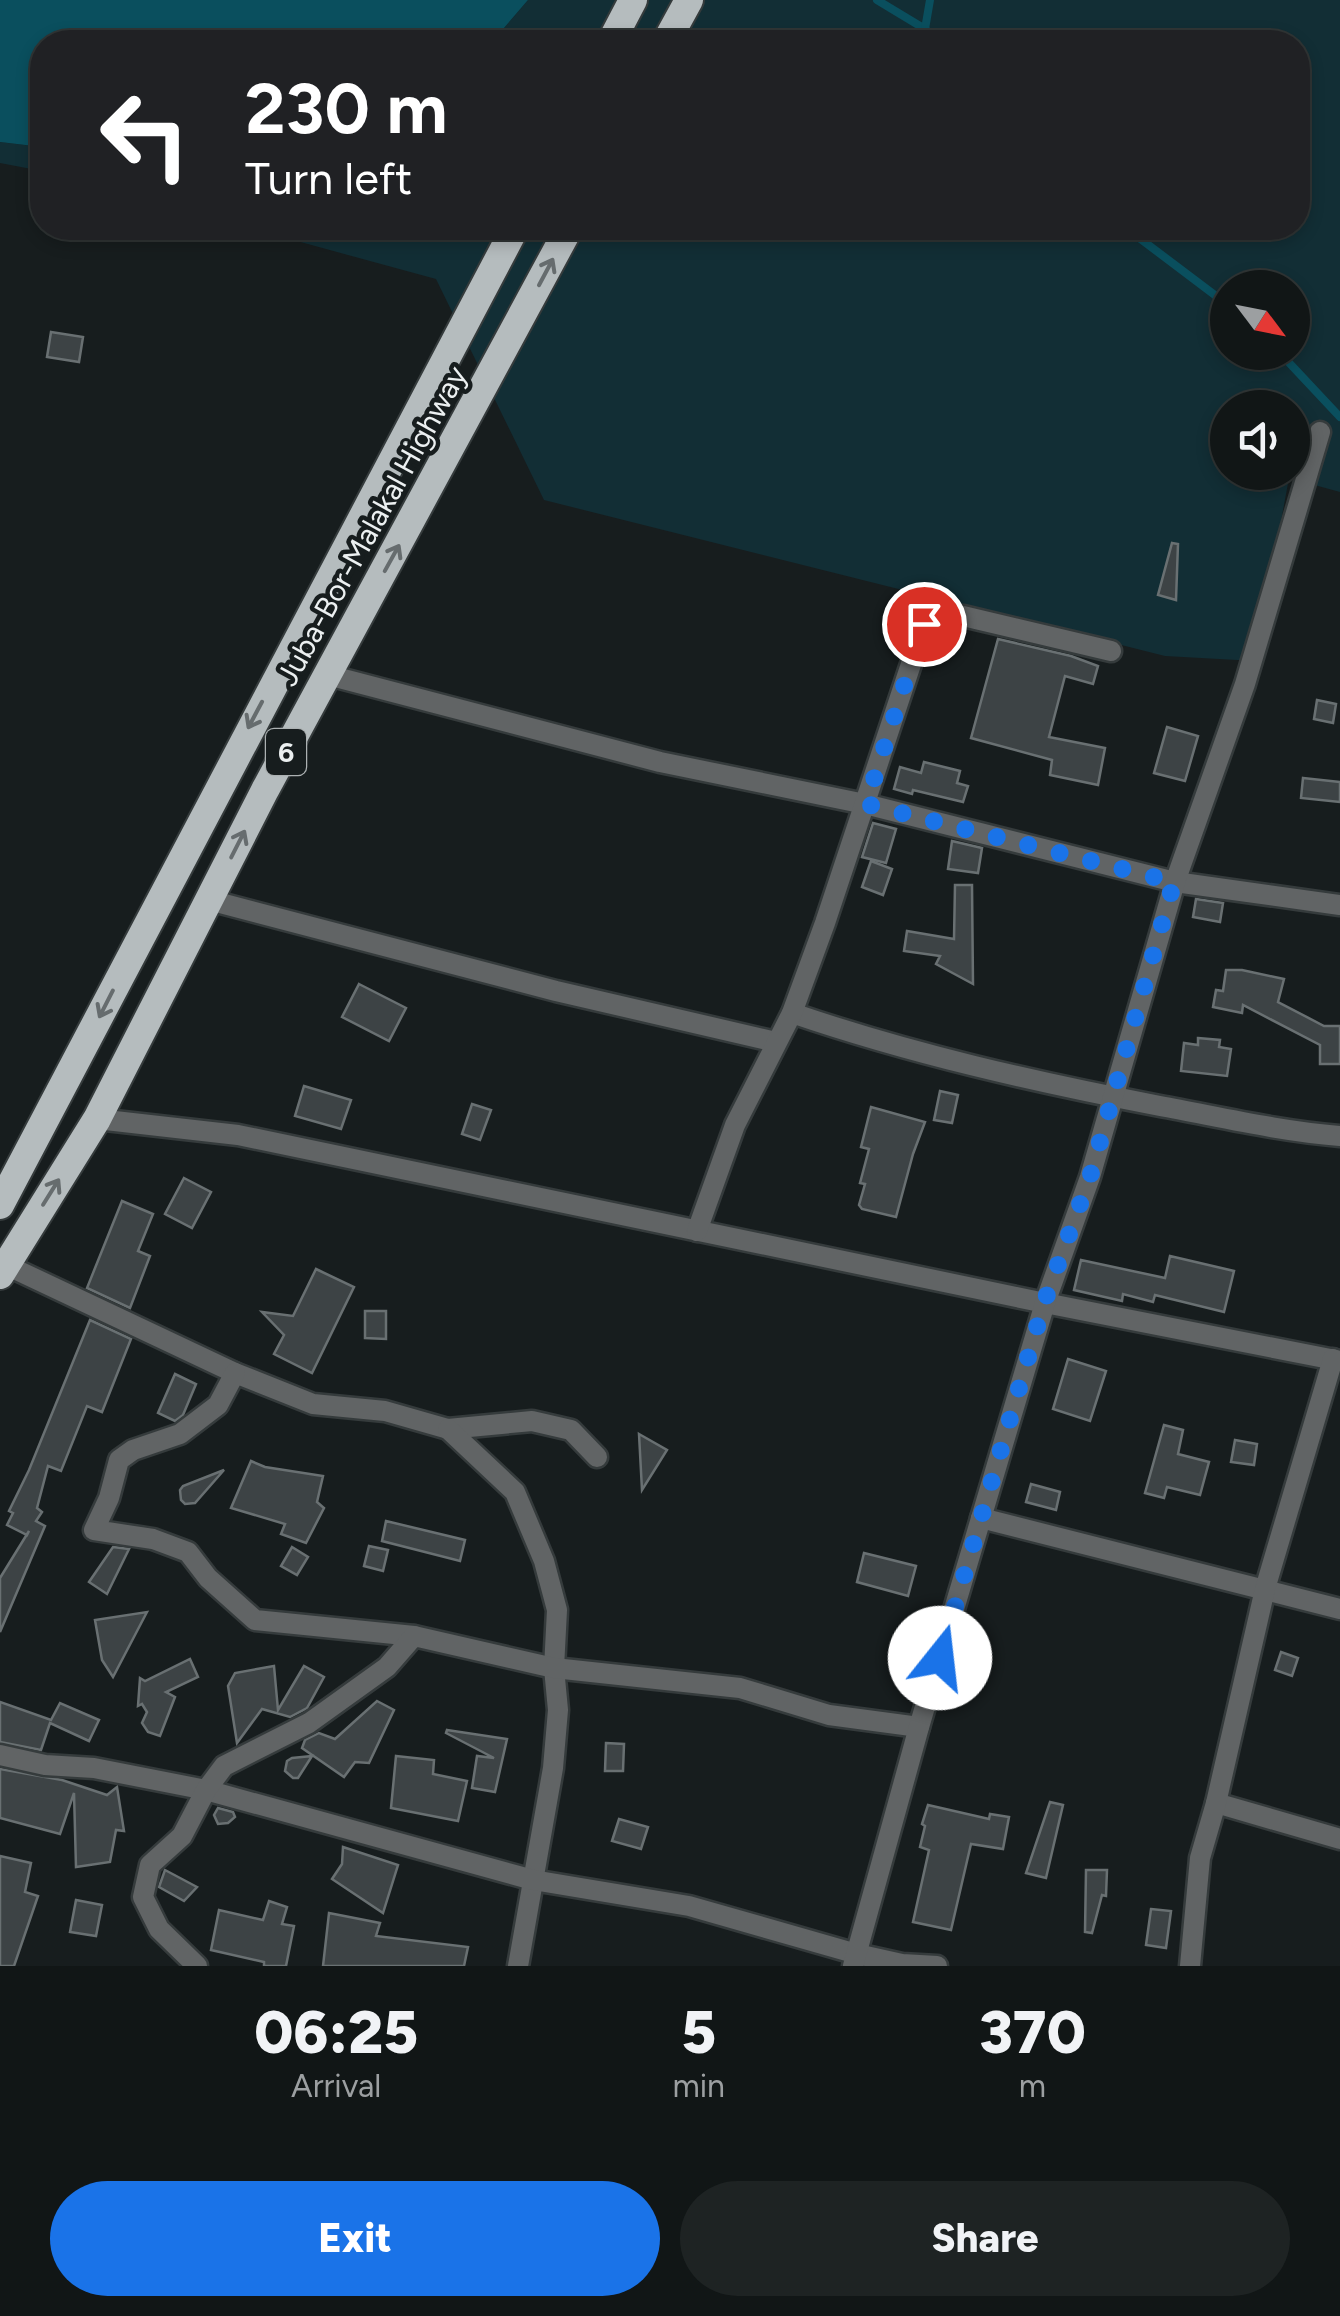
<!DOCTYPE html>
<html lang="en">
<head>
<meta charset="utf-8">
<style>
	:root { --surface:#111616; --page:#1e2323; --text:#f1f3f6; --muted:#9c9fa1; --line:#303535; --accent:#1a73e8 }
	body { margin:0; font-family:Figtree,sans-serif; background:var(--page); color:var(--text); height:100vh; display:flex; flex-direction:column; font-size:38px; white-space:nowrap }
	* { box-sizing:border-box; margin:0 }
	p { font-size:32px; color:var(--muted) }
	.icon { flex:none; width:55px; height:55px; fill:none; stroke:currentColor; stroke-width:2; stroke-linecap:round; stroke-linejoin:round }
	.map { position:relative; height:1966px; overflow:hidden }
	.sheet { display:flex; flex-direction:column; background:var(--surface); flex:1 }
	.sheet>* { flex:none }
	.hud { position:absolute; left:30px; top:30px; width:1280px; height:210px; border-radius:40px; box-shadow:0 5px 15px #0003,0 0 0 2px var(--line); background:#202124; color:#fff; overflow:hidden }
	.needle { width:65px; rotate:122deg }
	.controls { position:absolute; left:1210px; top:270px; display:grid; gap:20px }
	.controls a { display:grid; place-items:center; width:100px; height:100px; border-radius:50%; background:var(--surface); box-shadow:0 5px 15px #0003,0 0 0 2px var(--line); font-size:50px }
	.pin { position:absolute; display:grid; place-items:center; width:85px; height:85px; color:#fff; margin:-42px; border:5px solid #fff; border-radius:50%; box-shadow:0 2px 10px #0007 }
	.me { position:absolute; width:110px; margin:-55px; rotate:16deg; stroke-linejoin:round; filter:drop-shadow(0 0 8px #0008) }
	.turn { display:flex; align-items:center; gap:35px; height:210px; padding:0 50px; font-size:45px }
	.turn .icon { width:130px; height:130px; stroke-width:2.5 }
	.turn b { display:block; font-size:70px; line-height:85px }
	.eta { display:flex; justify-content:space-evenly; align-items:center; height:170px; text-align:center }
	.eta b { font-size:60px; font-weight:800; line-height:70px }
	.action { display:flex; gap:20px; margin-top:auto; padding:20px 50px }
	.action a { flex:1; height:115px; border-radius:60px; background:var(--accent); color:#fff; font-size:40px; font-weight:800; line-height:115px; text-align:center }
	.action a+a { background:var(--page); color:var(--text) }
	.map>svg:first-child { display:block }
	.green { fill:#122e35; fill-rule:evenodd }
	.water { fill:#0a4f5e }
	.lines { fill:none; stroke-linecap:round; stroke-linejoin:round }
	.stream { stroke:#0a4f5e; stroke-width:8 }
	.building { fill:#3d4345; stroke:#697072; stroke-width:2.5 }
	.minor-casing { stroke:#353b3c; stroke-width:25 }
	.trunk-casing { stroke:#353b3c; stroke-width:32 }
	.minor { stroke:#616465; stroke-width:20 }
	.trunk { stroke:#b5bcbe; stroke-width:28 }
	.oneway { stroke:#666c6e }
	.route { stroke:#1a73e8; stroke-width:18; stroke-dasharray:0 32.4 }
	.labels { text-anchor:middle; stroke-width:9; stroke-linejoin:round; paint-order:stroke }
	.shield { fill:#171d1e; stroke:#acb1b2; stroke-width:2.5 }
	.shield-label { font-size:28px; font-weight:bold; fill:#ecf0f1 }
	.street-label { font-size:30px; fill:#ecf0f1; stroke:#171d1e }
</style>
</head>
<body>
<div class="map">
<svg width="1340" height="1966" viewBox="0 0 1340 1966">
	<rect width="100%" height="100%" fill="#171d1e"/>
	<g class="green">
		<path d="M528 0H1340V492L1289 478 1255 661 1165 656 544 500 436 279 249 228H1298V42H492ZM1228 288H1292V352H1228ZM1228 408H1292V472H1228Z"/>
		<polygon points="0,142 42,147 42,171 0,163"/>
	</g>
	<polygon class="water" points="0,0 528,0 492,42 42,42 42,147 0,142"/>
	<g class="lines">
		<g class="stream">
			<polyline points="877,0 925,29 940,42"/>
			<polyline points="925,29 930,0"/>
			<polyline points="1126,228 1228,305"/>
			<polyline points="1279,352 1340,417"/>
		</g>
	</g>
	<g class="building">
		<polygon points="51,332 83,337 79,362 47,357"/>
		<polygon points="1172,543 1178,544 1176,600 1158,595"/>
		<polygon points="998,639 1071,656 1098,666 1093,684 1065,676 1049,737 1105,748 1098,785 1050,775 1052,760 971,738"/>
		<polygon points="1317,700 1336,704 1333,723 1314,719"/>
		<polygon points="1167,727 1198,736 1185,781 1154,773"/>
		<polygon points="924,762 960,771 957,783 968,786 963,802 913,790 912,794 894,789 900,767 921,773"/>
		<polygon points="1303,778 1340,782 1340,802 1301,798"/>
		<polygon points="873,823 896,829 886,863 862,857"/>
		<polygon points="952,841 982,848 978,873 948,869"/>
		<polygon points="871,861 892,869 883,895 862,887"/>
		<polygon points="955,885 972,885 973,984 936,964 940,956 904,951 907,931 954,939"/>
		<polygon points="1196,899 1223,903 1220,922 1193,917"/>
		<polygon points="1226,970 1242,970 1284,979 1278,1002 1324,1026 1340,1026 1340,1064 1320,1064 1320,1045 1243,1005 1242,1013 1213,1007 1216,990 1223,991"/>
		<polygon points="359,984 406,1008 389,1041 342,1017"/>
		<polygon points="1198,1038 1220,1040 1219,1047 1231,1049 1227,1076 1181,1071 1184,1043 1198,1045"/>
		<polygon points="304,1086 351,1100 341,1129 295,1116"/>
		<polygon points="940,1091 958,1095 952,1123 934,1120"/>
		<polygon points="472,1104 491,1110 480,1140 462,1134"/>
		<polygon points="871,1107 925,1122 913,1154 896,1217 862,1209 859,1205 865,1184 860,1183 869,1149 861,1147"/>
		<polygon points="184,1178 211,1192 192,1228 165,1214"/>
		<polygon points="122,1201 153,1214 138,1251 150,1256 130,1308 87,1288"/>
		<polygon points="1170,1256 1234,1271 1224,1312 1155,1295 1153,1302 1123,1294 1122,1301 1074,1290 1081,1260 1165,1278"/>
		<polygon points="316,1269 354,1287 312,1373 274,1354 284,1335 262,1312 293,1316"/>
		<polygon points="365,1311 386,1311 386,1339 365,1338"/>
		<polygon points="90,1320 131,1339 102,1412 87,1406 61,1471 48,1466 37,1508 42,1512 36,1521 45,1526 0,1632 0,1578 29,1531 27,1535 7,1525 13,1513 9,1511 29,1470"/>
		<polygon points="1068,1359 1106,1371 1090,1421 1053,1409"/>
		<polygon points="175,1374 196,1384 183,1415 175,1421 158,1413"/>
		<polygon points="1164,1425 1183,1430 1178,1454 1209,1462 1200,1495 1167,1487 1164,1498 1145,1493"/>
		<polygon points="639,1434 667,1450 642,1490"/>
		<polygon points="1235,1440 1257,1444 1254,1465 1231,1462"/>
		<polygon points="251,1461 265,1467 323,1476 317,1502 324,1508 306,1543 281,1534 285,1524 231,1508"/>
		<polygon points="224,1470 195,1503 185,1504 181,1500 180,1490 183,1486"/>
		<polygon points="1031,1484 1060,1492 1056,1510 1026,1502"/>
		<polygon points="386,1521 465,1540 460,1561 382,1541"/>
		<polygon points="369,1546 388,1550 383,1571 364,1566"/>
		<polygon points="113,1547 129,1549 107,1594 89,1582"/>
		<polygon points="292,1547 308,1557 297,1575 281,1566"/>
		<polygon points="864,1553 916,1566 908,1596 857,1582"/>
		<polygon points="147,1612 113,1677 102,1660 95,1620"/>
		<polygon points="1281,1652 1298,1658 1292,1676 1275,1670"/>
		<polygon points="190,1659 198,1677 166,1692 175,1697 160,1736 148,1732 142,1723 147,1712 142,1704 138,1706 140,1678 145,1681"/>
		<polygon points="274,1666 278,1710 304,1666 324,1677 307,1708 290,1717 262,1709 237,1743 228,1686 235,1673"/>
		<polygon points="377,1701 394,1710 369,1763 355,1762 344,1777 302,1748 305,1740 319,1733 335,1739"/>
		<polygon points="0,1702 51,1720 60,1703 99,1720 89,1741 50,1723 41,1750 0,1742"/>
		<polygon points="447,1730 507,1739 495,1792 472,1788 477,1756 494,1758 446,1733"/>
		<polygon points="606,1743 624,1744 623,1771 605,1771"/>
		<polygon points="312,1756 298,1778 293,1778 285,1771 287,1761 292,1758"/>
		<polygon points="396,1756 434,1760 433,1774 467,1781 458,1821 391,1808"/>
		<polygon points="0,1769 62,1780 107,1795 117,1787 124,1831 116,1830 110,1862 76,1867 74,1793 60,1834 0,1818"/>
		<polygon points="1050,1802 1063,1805 1046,1878 1026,1873"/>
		<polygon points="928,1805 989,1819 990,1814 1009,1817 1003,1849 971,1844 951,1930 913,1922 929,1850 920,1847 925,1826 922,1824"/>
		<polygon points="218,1808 233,1812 235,1817 228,1823 218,1824 214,1815"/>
		<polygon points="619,1819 648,1827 641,1849 612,1841"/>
		<polygon points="343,1847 398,1865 383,1913 332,1879 342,1864"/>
		<polygon points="0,1856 31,1863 25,1892 38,1896 14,1966 0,1966"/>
		<polygon points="165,1870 197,1887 184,1901 159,1887"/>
		<polygon points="1086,1870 1107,1870 1106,1896 1102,1895 1092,1933 1085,1932"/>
		<polygon points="76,1900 102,1905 96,1936 70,1932"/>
		<polygon points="269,1901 287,1907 282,1924 294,1926 286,1966 264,1966 264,1962 211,1950 219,1910 263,1920"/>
		<polygon points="1151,1909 1171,1911 1166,1948 1146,1945"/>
		<polygon points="329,1913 380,1923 376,1936 468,1947 464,1966 323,1966"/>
	</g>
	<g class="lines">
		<defs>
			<g id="minor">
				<polyline points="328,675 660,762 865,804 1175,882 1340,905"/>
				<polyline points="209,900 556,991 776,1042"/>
				<path d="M792 1013C912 1054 1035 1082 1160 1106 1220 1117 1279 1131 1340 1136"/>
				<polyline points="97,1119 238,1135 1045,1303 1340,1361"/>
				<polyline points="697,1231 735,1125 792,1013 825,923 924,625 931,617 963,616 1111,651"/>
				<polyline points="6,1265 235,1373 313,1404 385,1411 448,1429 532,1421 571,1430 597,1457"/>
				<polyline points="235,1373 218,1405 180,1434 133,1450 119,1460 109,1498 94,1530 153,1539 188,1552 208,1578 255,1620 414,1636"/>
				<polyline points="448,1429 515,1492 544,1561 557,1610 554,1668 558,1710 553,1768 518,1966"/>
				<polyline points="981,1518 1340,1609"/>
				<polyline points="0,1755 45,1765 94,1768 206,1790 533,1880 689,1906 857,1954 902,1964 937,1966"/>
				<polyline points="1216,1803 1340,1839"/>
				<polyline points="197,1966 159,1929 143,1897 150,1865 182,1836 206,1790 224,1766 309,1723 387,1667 414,1636 554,1668 740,1688 829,1715 919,1727"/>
				<polyline points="853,1966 919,1727 1045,1303 1090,1177 1175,882 1245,684 1320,432"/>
				<polyline points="1190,1966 1200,1858 1216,1803 1265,1589 1333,1359"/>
			</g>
			<g id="trunk">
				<polyline points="611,42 633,0"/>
				<polyline points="666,42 689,0"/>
				<polyline points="0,1205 515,228"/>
				<polyline points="0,1275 97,1119 265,790 569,228"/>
			</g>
		</defs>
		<use href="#minor" class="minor-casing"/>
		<use href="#trunk" class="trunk-casing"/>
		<use href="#minor" class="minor"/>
		<use href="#trunk" class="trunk"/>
	</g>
	<defs><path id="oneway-shaft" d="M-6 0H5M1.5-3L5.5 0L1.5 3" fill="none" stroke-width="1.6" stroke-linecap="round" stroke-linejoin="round" transform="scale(2.5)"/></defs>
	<g class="oneway">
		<use href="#oneway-shaft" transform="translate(546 272) rotate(-62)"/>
		<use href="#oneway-shaft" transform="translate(392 558) rotate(-61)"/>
		<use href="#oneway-shaft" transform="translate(255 715) rotate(118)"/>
		<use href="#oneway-shaft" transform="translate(238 844) rotate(-63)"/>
		<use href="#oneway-shaft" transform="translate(106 1004) rotate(117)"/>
		<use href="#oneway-shaft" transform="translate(51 1192) rotate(-58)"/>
	</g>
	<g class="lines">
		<polyline class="route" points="924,624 866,804 1174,882 1090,1177 1044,1303 940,1658"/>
	</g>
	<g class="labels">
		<rect class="shield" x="266" y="729" width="40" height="46" rx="8"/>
		<g class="shield-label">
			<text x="286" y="762">6</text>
		</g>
		<g class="street-label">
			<text transform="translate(372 526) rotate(-61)" y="10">Juba-Bor-Malakal Highway</text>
		</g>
	</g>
</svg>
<div class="controls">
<a><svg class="needle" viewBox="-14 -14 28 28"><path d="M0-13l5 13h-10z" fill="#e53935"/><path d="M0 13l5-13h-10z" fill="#9c9fa1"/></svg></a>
<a><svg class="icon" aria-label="sound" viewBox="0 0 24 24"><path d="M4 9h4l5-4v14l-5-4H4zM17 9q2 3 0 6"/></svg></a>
</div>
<div class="pin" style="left:924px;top:624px;background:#d93025"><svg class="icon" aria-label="arrive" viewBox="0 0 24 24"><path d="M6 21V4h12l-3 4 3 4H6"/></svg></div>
<svg class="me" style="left:940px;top:1658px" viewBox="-20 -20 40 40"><circle r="19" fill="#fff"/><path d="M0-13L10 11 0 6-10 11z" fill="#1a73e8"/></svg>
<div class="hud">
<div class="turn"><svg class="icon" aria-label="left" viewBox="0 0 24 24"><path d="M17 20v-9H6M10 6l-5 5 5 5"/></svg><div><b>230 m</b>Turn left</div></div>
</div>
</div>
<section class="sheet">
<div class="eta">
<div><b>06:25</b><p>Arrival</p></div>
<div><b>5</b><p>min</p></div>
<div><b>370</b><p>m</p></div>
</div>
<div class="action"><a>Exit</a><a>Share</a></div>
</section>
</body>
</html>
